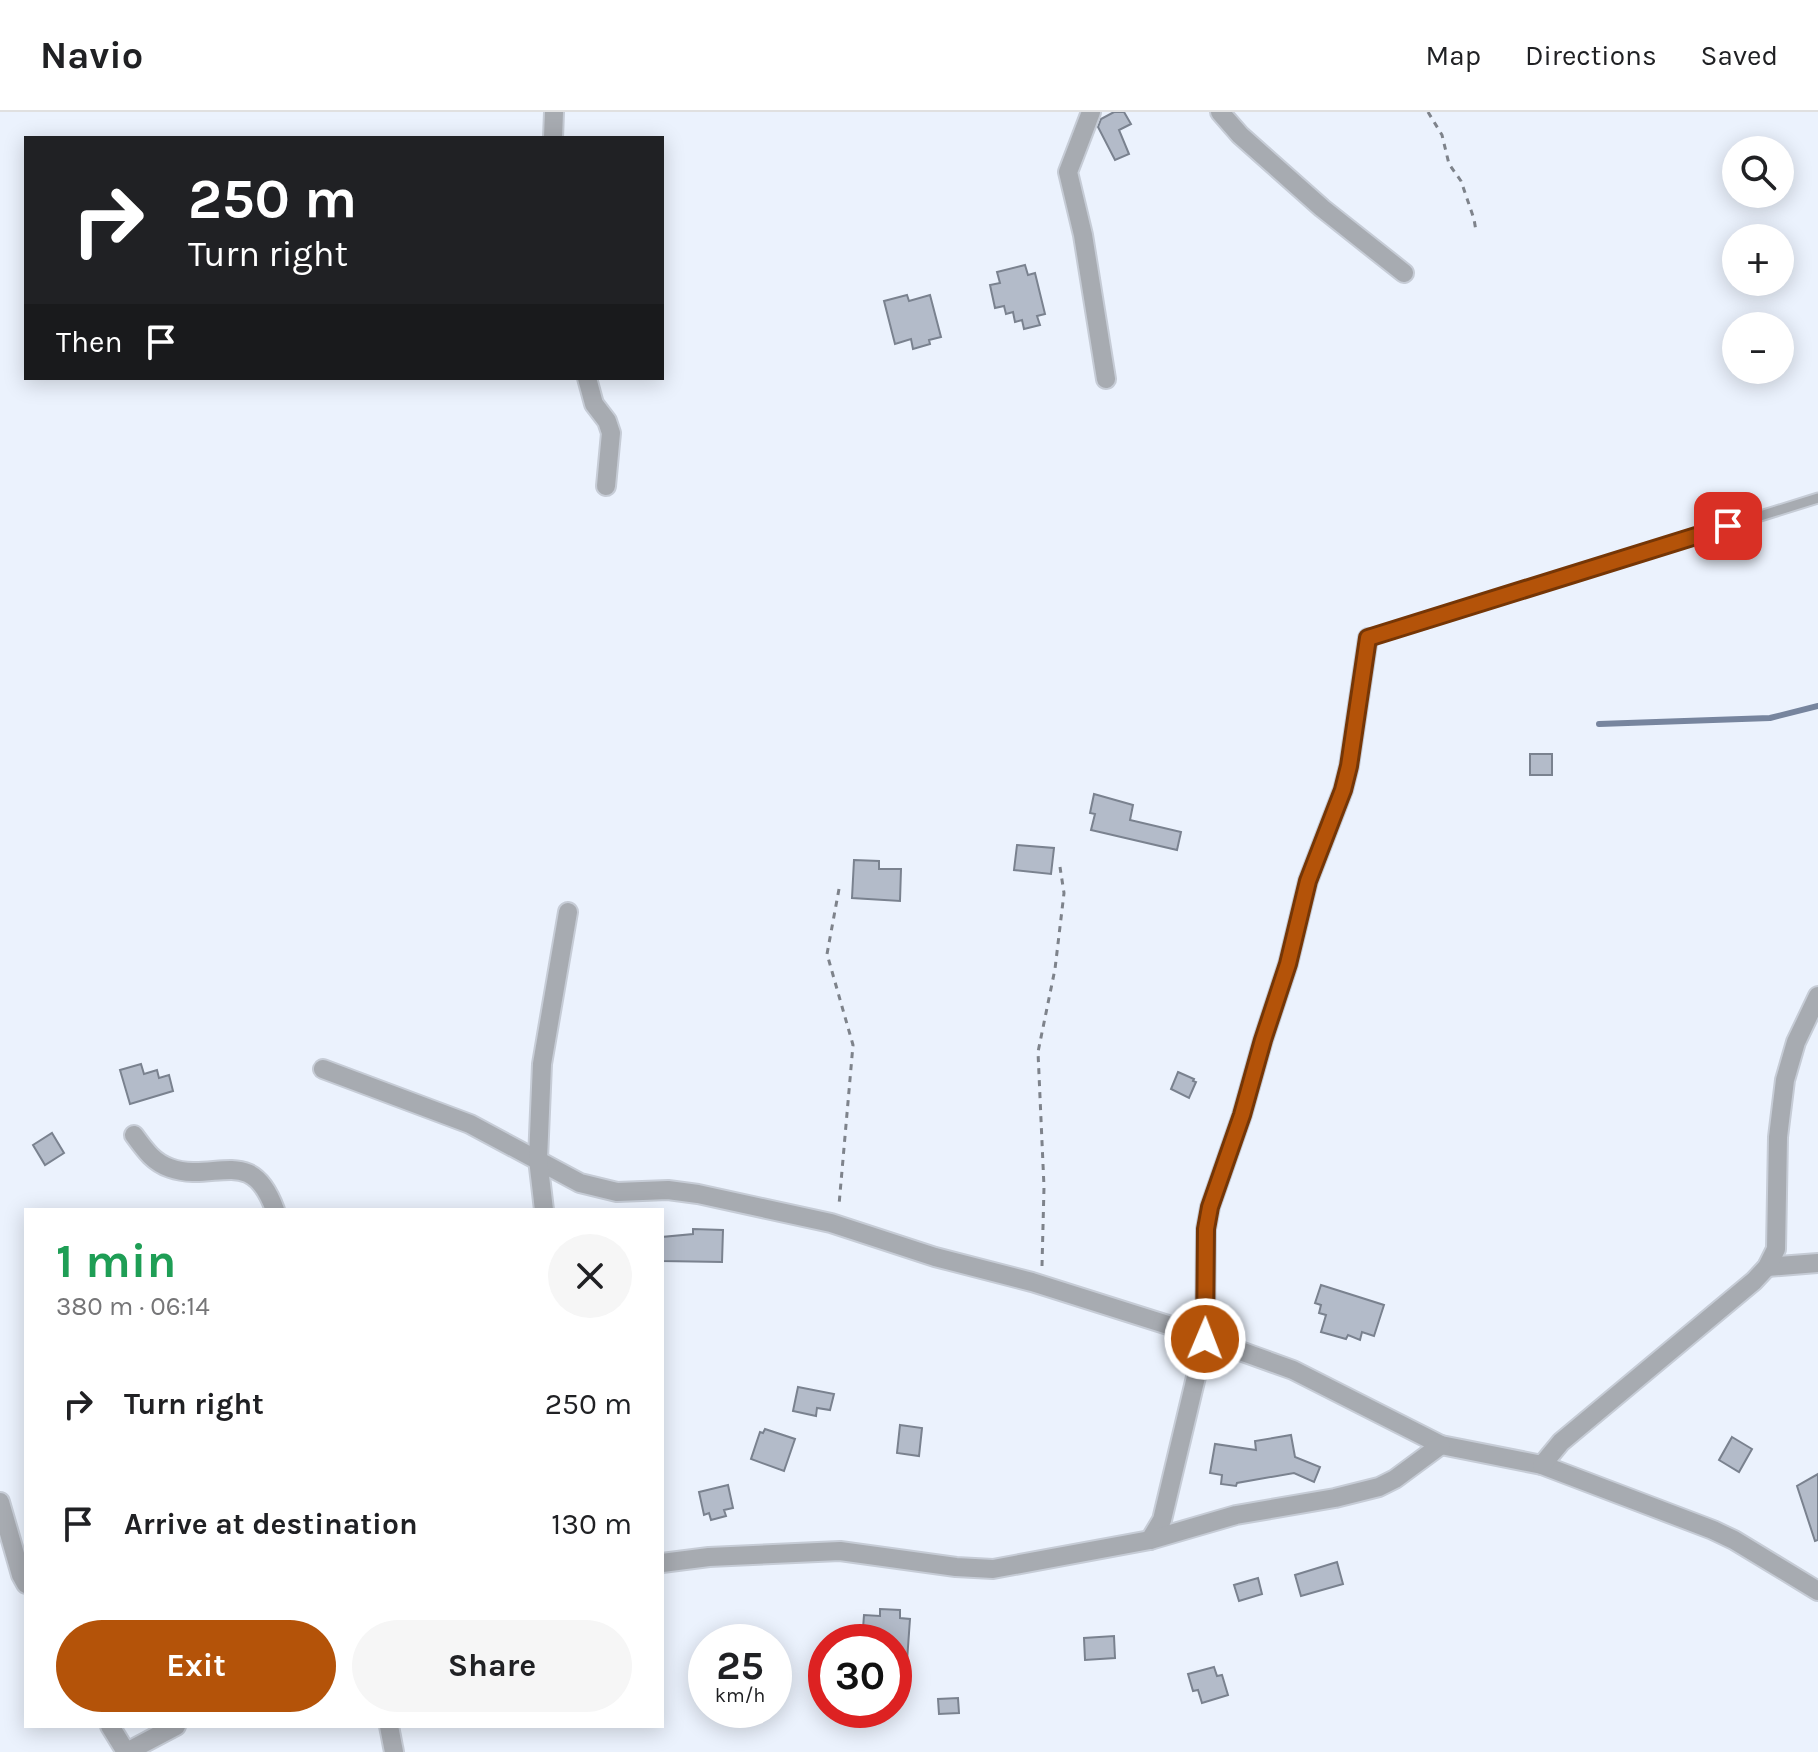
<!DOCTYPE html>
<html lang="en">
<head>
<meta charset="utf-8">
<style>
	:root { --surface:#fff; --page:#f6f6f6; --text:#202124; --muted:#757577; --line:#e0e0e0; --accent:#b45309 }
	body { margin:0; font-family:Karla,sans-serif; background:var(--page); color:var(--text); height:100vh; display:flex; flex-direction:column; font-size:30px; white-space:nowrap }
	* { box-sizing:border-box; margin:0 }
	p { font-size:26px; color:var(--muted) }
	.icon { flex:none; width:44px; height:44px; fill:none; stroke:currentColor; stroke-width:2; stroke-linecap:round; stroke-linejoin:round }
	.map { position:relative; flex:1; overflow:hidden }
	.details { position:absolute; left:24px; top:1096px; width:640px; height:520px; display:flex; flex-direction:column; background:var(--surface); border-radius:0px; box-shadow:0 4px 20px #0003 }
	.details>* { flex:none }
	.hud { position:absolute; left:24px; top:24px; width:640px; height:244px; border-radius:0px; box-shadow:0 4px 20px #0003; background:#202124; color:#fff; overflow:hidden }
	.buttons { position:absolute; left:1722px; top:24px; display:grid; gap:16px }
	.buttons a { display:grid; place-items:center; width:72px; height:72px; border-radius:50%; background:var(--surface); box-shadow:0 4px 20px #0003; font-size:40px }
	.speed { position:absolute; left:688px; top:1512px; display:flex; gap:16px; font-size:40px; font-weight:700; text-align:center }
	.speed>* { display:grid; place-content:center; width:104px; height:104px; border-radius:50%; background:var(--surface); box-shadow:0 4px 20px #0003; line-height:1 }
	.speed small { font-size:20px; font-weight:400 }
	.speed .limit { border:12px solid #d22; background:#fff; color:#111 }
	.pin { position:absolute; display:grid; place-items:center; width:68px; height:68px; color:#fff; margin:-34px; border-radius:16px; box-shadow:0 4px 12px #0006 }
	.me { position:absolute; width:88px; margin:-44px; rotate:1deg; stroke-linejoin:round; filter:drop-shadow(0 0 6px #0008) }
	.turn { display:flex; align-items:center; gap:28px; height:168px; padding:0 32px; font-size:36px }
	.turn .icon { width:104px; height:104px; stroke-width:2.5 }
	.turn b { display:block; font-size:56px; line-height:68px }
	.then { display:flex; align-items:center; height:76px; padding:0 32px; background:#0003; gap:16px; font-size:30px }
	.round { display:grid; place-items:center; flex:none; width:84px; height:84px; border-radius:42px; background:var(--page) }
	.overview { display:flex; align-items:center; justify-content:space-between; height:136px; padding:0 32px }
	h1 { font-size:48px; font-weight:700; line-height:60px; color:#1e9e55 }
	.action { display:flex; gap:16px; margin-top:auto; padding:16px 32px }
	.action a { flex:1; height:92px; border-radius:48px; background:var(--accent); color:#fff; font-size:32px; font-weight:700; line-height:92px; text-align:center }
	.action a+a { background:var(--page); color:var(--text) }
	ul { padding:0; list-style:none }
	li { display:flex; align-items:center; gap:24px; height:120px; padding:0 32px }
	li div { flex:1 }
	li b { display:block; font-size:30px }
	li em { font-style:normal }
	header { display:flex; align-items:center; gap:48px; box-sizing:border-box; height:112px; padding:0 40px; background:var(--surface); border-bottom:2px solid var(--line) }
	header strong { font-size:38px }
	nav { display:flex; gap:44px; margin-inline-start:auto; font-size:28px }
	.map>svg:first-child { display:block }
	.lines { fill:none; stroke-linecap:round; stroke-linejoin:round }
	.stream { stroke:#77859e; stroke-width:6 }
	.building { fill:#b3bbc9; stroke:#7a828f; stroke-width:2 }
	.lane-casing { stroke:#c6ccd6; stroke-width:13 }
	.street-casing { stroke:#c6ccd6; stroke-width:22 }
	.path { stroke:#7e838b; stroke-width:3; stroke-dasharray:6 6; stroke-linecap:butt }
	.lane { stroke:#a7abb1; stroke-width:9 }
	.street { stroke:#a7abb1; stroke-width:18 }
	.route-casing { stroke:#753606; stroke-width:20 }
	.route { stroke:#b45309; stroke-width:14 }
</style>
</head>
<body>
<header>
<strong>Navio</strong>
<nav><a>Map</a><a>Directions</a><a>Saved</a></nav>
</header>
<div class="map">
<svg width="1818" height="1640" viewBox="0 0 1818 1640">
	<rect width="100%" height="100%" fill="#ebf2fd"/>
	<g class="lines">
		<polyline class="stream" points="1599,612 1770,606 1818,594"/>
	</g>
	<g class="building">
		<polygon points="1114,0 1124,0 1131,12 1119,18 1129,42 1115,48 1098,15 1101,7"/>
		<polygon points="1025,153 1028,163 1035,161 1045,202 1037,204 1040,213 1024,217 1022,208 1015,210 1013,200 1006,202 1004,194 995,196 990,173 1000,171 997,160"/>
		<polygon points="907,183 909,189 930,183 941,225 929,228 930,232 913,237 911,227 895,232 884,189"/>
		<rect x="1530" y="642" width="22" height="21"/>
		<polygon points="1094,682 1133,693 1130,708 1181,720 1177,738 1091,718 1095,702 1090,701"/>
		<polygon points="1017,733 1054,736 1051,762 1014,758"/>
		<polygon points="854,748 879,749 879,757 901,757 900,789 852,786"/>
		<polygon points="141,952 144,962 157,958 159,966 169,963 173,979 130,992 120,958"/>
		<polygon points="1178,960 1194,967 1193,969 1196,970 1189,986 1171,977"/>
		<polygon points="52,1021 64,1041 45,1053 33,1033"/>
		<polygon points="693,1117 723,1118 722,1150 662,1149 662,1125 693,1122"/>
		<polygon points="1321,1173 1384,1193 1374,1224 1362,1220 1360,1228 1348,1223 1346,1227 1321,1220 1326,1203 1319,1201 1321,1193 1315,1191"/>
		<polygon points="798,1275 834,1282 830,1298 817,1296 816,1304 793,1299"/>
		<polygon points="900,1313 922,1316 919,1344 897,1341"/>
		<polygon points="765,1317 795,1327 784,1359 751,1347 760,1320 763,1321"/>
		<polygon points="1291,1323 1295,1345 1320,1355 1314,1370 1294,1361 1237,1371 1236,1374 1221,1372 1222,1363 1210,1361 1215,1332 1256,1338 1255,1329"/>
		<polygon points="1732,1325 1752,1337 1739,1360 1719,1348"/>
		<polygon points="1818,1362 1818,1428 1815,1429 1797,1374"/>
		<polygon points="728,1373 733,1396 724,1398 726,1404 711,1408 709,1401 704,1403 699,1380"/>
		<polygon points="1337,1450 1343,1472 1301,1484 1295,1463"/>
		<polygon points="1258,1466 1262,1482 1239,1489 1234,1473"/>
		<polygon points="880,1497 900,1498 900,1506 910,1507 906,1563 894,1563 894,1530 862,1530 864,1503 880,1504"/>
		<polygon points="1114,1524 1115,1546 1085,1548 1084,1526"/>
		<polygon points="1214,1555 1217,1564 1222,1563 1228,1583 1202,1591 1198,1578 1193,1579 1188,1562"/>
		<polygon points="958,1586 959,1601 939,1602 938,1587"/>
	</g>
	<g class="lines">
		<defs>
			<polyline id="lane" points="1368,526 1818,386"/>
			<g id="street">
				<polyline points="1091,0 1068,60 1083,123 1106,267"/>
				<polyline points="1220,0 1240,23 1322,96 1404,161"/>
				<polyline points="553,26 554,0"/>
				<polyline points="587,266 594,292 607,309 611,321 606,374"/>
				<polyline points="323,957 470,1012 580,1071 617,1080 668,1078 698,1082 831,1111 935,1145 1032,1170 1168,1213 1293,1258 1441,1333 1542,1353 1713,1418 1734,1428 1818,1479"/>
				<path d="M134 1023C145 1038 153 1050 170 1056 215 1072 251 1031 275 1098"/>
				<polyline points="544,1098 538,1047 542,952 568,800"/>
				<polyline points="1767,1155 1818,1151"/>
				<polyline points="1542,1353 1561,1330 1754,1169 1767,1155 1776,1137 1778,1025 1785,968 1796,930 1818,884"/>
				<polyline points="0,1390 21,1463 26,1472"/>
				<polyline points="1150,1428 1162,1408 1205,1227 1206,1117 1210,1095 1242,1003 1263,928 1288,852 1308,769 1343,678 1349,654 1368,526"/>
				<polyline points="662,1451 709,1445 840,1439 956,1455 993,1457 1150,1428 1236,1403 1335,1386 1379,1375 1395,1367 1441,1333"/>
				<polyline points="110,1614 126,1640"/>
				<polyline points="389,1614 394,1640"/>
				<polyline points="127,1640 176,1614"/>
			</g>
		</defs>
		<use href="#lane" class="lane-casing"/>
		<use href="#street" class="street-casing"/>
		<g class="path">
			<polyline points="1428,0 1442,23 1449,52 1461,69 1474,107 1476,119"/>
			<polyline points="839,777 827,842 853,933 839,1093"/>
			<polyline points="1042,1154 1044,1075 1038,940 1055,857 1064,781 1060,755"/>
		</g>
		<use href="#lane" class="lane"/>
		<use href="#street" class="street"/>
	</g>
	<g class="lines">
		<defs>
			<polyline id="route" points="1205,1227 1206,1117 1210,1095 1242,1003 1263,928 1288,852 1308,769 1343,678 1349,654 1368,526 1728,414"/>
		</defs>
		<use href="#route" class="route-casing"/>
		<use href="#route" class="route"/>
	</g>
</svg>
<div class="buttons">
<a><svg class="icon" aria-label="search" viewBox="0 0 24 24"><circle cx="10" cy="10" r="6"/><path d="M15 15l6 6"/></svg></a>
<a>+</a>
<a>−</a>
</div>
<div class="speed"><div>25<small>km/h</small></div><div class="limit">30</div></div>
<div class="pin" style="left:1728px;top:414px;background:#d93025"><svg class="icon" aria-label="arrive" viewBox="0 0 24 24"><path d="M6 21V4h12l-3 4 3 4H6"/></svg></div>
<svg class="me" style="left:1205px;top:1227px" viewBox="-20 -20 40 40"><circle r="17" fill="#b45309" stroke="#fff" stroke-width="3"/><path d="M0-11L8 9 0 5-8 9z" fill="#fff"/></svg>
<div class="hud">
<div class="turn"><svg class="icon" aria-label="right" viewBox="0 0 24 24"><path d="M7 20v-9h11M14 6l5 5-5 5"/></svg><div><b>250 m</b>Turn right</div></div>
<div class="then">Then<svg class="icon" aria-label="arrive" viewBox="0 0 24 24"><path d="M6 21V4h12l-3 4 3 4H6"/></svg></div>
</div>
<section class="details">
<div class="overview"><div><h1>1 min</h1><p>380 m · 06:14</p></div><a class="round"><svg class="icon" aria-label="close" viewBox="0 0 24 24"><path d="M6 6l12 12M18 6L6 18"/></svg></a></div>
<ul>
<li><svg class="icon" aria-label="right" viewBox="0 0 24 24"><path d="M7 20v-9h11M14 6l5 5-5 5"/></svg><div><b>Turn right</b></div><em>250 m</em></li>
<li><svg class="icon" aria-label="arrive" viewBox="0 0 24 24"><path d="M6 21V4h12l-3 4 3 4H6"/></svg><div><b>Arrive at destination</b></div><em>130 m</em></li>
</ul>
<div class="action"><a>Exit</a><a>Share</a></div>
</section>
</div>
</body>
</html>
